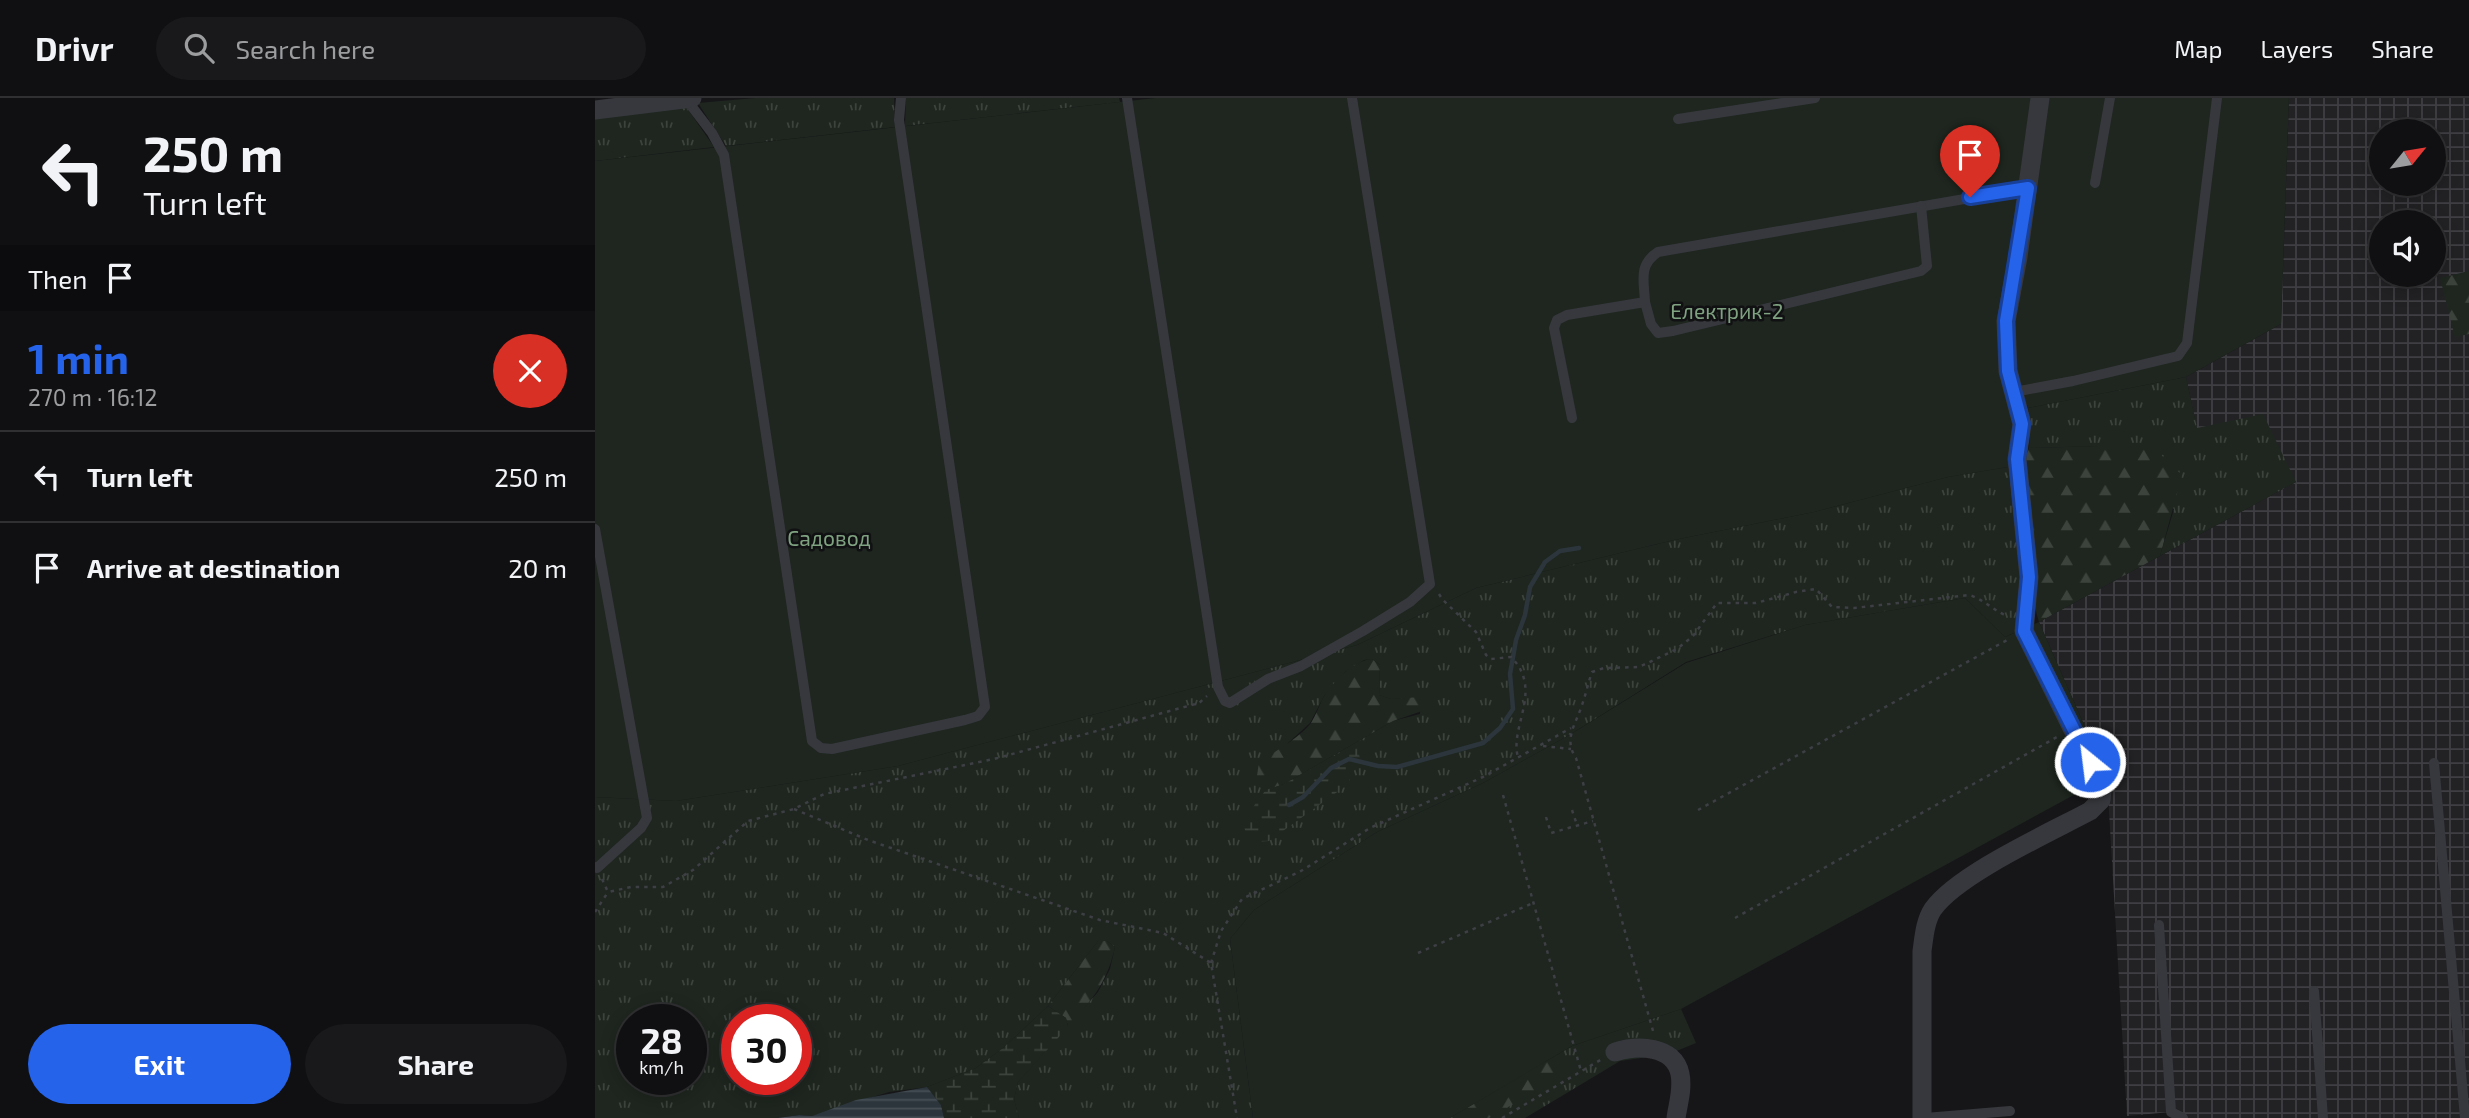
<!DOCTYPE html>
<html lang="en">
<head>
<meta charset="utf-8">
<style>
	:root { --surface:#101012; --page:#19191b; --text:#f1f3f6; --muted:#9c9d9f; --line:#303032; --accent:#2563eb }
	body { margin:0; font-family:"Exo 2",sans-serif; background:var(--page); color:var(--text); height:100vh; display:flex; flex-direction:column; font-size:26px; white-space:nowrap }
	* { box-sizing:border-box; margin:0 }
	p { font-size:23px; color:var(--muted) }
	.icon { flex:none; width:38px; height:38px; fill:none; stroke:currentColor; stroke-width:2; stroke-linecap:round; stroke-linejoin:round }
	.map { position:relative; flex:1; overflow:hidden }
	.panel { display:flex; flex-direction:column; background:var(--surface); width:595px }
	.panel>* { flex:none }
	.banner { background:#101012; color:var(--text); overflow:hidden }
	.needle { width:46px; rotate:60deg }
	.controls { position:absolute; left:1774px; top:21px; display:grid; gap:14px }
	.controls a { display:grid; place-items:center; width:77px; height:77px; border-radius:50%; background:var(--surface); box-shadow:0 4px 18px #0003,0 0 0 2px var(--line); font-size:35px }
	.speed { position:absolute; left:21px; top:906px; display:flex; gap:14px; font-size:35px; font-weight:700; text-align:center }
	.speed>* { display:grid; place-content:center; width:91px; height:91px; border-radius:50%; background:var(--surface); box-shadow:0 4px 18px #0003,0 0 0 2px var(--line); line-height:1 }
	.speed small { font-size:18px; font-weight:400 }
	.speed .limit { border:10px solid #d22; background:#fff; color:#111 }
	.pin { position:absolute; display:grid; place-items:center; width:60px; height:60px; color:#fff; margin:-72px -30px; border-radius:50% 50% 50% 0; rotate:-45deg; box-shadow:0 0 7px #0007 }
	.pin .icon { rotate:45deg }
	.me { position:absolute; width:77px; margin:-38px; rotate:331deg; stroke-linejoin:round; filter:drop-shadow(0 0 5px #0008) }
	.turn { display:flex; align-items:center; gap:24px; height:147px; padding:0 28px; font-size:32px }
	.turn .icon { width:91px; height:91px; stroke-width:2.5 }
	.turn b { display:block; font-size:49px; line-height:60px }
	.then { display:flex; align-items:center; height:66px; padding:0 28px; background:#0003; gap:14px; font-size:26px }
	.round { display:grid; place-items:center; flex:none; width:74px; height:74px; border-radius:37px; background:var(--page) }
	.headline { display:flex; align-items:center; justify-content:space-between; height:119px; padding:0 28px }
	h1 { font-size:42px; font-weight:700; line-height:52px; color:var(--accent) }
	.cta { display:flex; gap:14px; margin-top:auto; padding:14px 28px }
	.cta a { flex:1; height:80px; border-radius:42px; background:var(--accent); color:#fff; font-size:28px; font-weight:700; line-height:80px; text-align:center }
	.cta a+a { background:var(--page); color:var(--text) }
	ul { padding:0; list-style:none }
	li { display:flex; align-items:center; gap:21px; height:91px; padding:0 28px; border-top:2px solid var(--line) }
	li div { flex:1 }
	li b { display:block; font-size:26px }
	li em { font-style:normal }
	header { display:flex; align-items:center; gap:42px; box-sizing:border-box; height:98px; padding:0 35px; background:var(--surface); border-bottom:2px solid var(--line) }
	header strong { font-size:33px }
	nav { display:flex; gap:38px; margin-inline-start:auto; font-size:24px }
	.search { width:490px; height:63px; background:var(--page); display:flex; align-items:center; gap:18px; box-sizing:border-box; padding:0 24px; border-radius:38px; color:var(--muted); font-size:26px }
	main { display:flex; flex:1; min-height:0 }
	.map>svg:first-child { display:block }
	.industrial { fill:url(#industrial-grid); fill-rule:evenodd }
	.grass { fill:url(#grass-tufts); fill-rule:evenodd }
	.forest { fill:url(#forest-firs) }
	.wetland { fill:url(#wetland-marsh) }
	.garden { fill:#1e261f }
	.water { fill:url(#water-rules) }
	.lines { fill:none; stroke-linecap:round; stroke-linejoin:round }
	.stream { stroke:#2c353c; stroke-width:4.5 }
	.path { stroke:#3d3f44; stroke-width:2.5; stroke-dasharray:3.5 5; stroke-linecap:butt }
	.service { stroke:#37383d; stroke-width:10 }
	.minor { stroke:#37383d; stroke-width:19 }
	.route-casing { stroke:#184099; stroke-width:18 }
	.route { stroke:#2563eb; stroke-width:12 }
	.labels { text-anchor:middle; stroke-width:5; stroke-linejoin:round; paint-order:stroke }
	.park-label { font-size:21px; fill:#7fa381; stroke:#111113 }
</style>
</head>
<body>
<header>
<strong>Drivr</strong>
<div class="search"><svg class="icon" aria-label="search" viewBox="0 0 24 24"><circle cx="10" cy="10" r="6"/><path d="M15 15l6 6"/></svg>Search here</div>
<nav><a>Map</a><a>Layers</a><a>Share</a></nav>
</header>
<main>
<section class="panel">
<div class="banner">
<div class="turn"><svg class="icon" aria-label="left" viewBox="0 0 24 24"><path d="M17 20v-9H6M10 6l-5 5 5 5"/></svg><div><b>250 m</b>Turn left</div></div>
<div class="then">Then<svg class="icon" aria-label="arrive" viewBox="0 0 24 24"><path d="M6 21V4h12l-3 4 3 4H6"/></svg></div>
</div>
<div class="headline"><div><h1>1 min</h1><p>270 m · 16:12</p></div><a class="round" style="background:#d93025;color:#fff"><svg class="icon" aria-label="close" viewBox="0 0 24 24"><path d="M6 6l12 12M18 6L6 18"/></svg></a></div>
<ul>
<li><svg class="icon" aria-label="left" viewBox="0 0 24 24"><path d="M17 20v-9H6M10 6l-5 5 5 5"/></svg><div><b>Turn left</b></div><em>250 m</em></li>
<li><svg class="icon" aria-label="arrive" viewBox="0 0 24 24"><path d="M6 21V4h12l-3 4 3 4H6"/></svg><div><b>Arrive at destination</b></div><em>20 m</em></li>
</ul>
<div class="cta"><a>Exit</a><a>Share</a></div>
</section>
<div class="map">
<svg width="1874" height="1020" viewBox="0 0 1874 1020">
	<defs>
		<pattern id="industrial-grid" width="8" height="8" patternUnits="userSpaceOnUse" patternTransform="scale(1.75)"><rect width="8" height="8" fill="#222225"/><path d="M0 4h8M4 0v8" fill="none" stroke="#3f3f43"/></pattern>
		<pattern id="grass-tufts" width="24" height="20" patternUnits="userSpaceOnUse" patternTransform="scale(1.75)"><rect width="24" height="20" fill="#1e261f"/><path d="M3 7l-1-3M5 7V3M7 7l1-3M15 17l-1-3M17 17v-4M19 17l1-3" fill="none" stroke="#3c433d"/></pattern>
		<pattern id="forest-firs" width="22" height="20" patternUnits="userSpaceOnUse" patternTransform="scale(1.75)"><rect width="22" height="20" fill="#1e261f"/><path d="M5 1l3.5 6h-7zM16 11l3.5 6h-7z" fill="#3c433d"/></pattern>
		<pattern id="wetland-marsh" width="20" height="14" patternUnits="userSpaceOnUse" patternTransform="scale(1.75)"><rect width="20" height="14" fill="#1e261f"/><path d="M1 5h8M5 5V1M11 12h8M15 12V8" fill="none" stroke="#3c433d"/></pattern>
		<pattern id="water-rules" width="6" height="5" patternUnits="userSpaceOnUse" patternTransform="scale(1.75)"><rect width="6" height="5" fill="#2c353c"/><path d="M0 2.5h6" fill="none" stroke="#485056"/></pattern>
	</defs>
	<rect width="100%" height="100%" fill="#161618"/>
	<path class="industrial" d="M1694 0H1874V1020H1588L1576 1014 1532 1018 1512 679 1444 524 1701 384 1602 331 1591 279 1686 226ZM1787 33H1839V86H1787ZM1787 124H1839V177H1787Z"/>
	<g class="grass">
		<polygon points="161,0 299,0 300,29 131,48 103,5"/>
		<polygon points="311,0 524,0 525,4 310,28"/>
		<polygon points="89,6 119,49 0,63 0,17"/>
		<polygon points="1591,279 1602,330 1668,316 1701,384 1565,458 1579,411 1503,348 1434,350 1436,325 1433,310"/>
		<path d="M1413 369 1426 486 1423 533 1410 539 1370 500 1210 527 1091 564 976 636 888 685 782 734 659 812 635 841 658 1020H424L419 1001 423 984 503 894 515 871 520 849 512 843H503L453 908 408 950 381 970 332 989 294 994 217 1018 204 1017 183 1020H0V699L81 703 303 668 762 547 881 490 1079 442 1219 414 1353 379ZM777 561 785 567 784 597 796 601 826 600 825 616 798 623 689 686 671 691 693 645 715 625 729 598 750 574 769 562ZM37 922H96V982H37ZM142 922H201V982H142Z"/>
		<polygon points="1086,911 1101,945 1074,956 1025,963 930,1020 855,1020 977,948"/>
	</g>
	<g class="forest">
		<polygon points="1874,173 1874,236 1860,239 1845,180"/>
		<polygon points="1503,348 1561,352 1587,377 1565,458 1444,524 1439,506 1429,362 1434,350"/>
		<path d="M777 561 785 567 784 597 796 601 826 599 830 612 798 623 689 686 671 692 662 678 664 664C681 653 703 641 716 625 721 617 724 608 728 600 738 584 757 563 777 561Z"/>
		<path d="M503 843H512L520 849C512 885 497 902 473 929L471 920 453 908Z"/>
		<polygon points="954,962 960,964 963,969 960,978 943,992 894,1020 855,1020 949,964"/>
	</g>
	<g class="wetland">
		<polygon points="762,645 765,661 752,687 674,743 659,744 653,740 649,729 661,704 671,692 689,686"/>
		<polygon points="453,908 471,920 473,929 423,984 419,1001 424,1020 349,1020 346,1007 332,989 381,970 408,950"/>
	</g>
	<g class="garden">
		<polygon points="560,0 1436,0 1414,158 1419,326 1413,369 1353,379 1219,414 1079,442 881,490 762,547 303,668 81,703 0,699 0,63"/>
		<polygon points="1451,0 1694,0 1686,226 1591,279 1433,310 1419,272 1417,226"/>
		<polygon points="1370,500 1410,539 1444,524 1512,679 1086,911 977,948 855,1020 658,1020 635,841 659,812 782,734 888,685 976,636 1091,565 1210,527"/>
	</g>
	<polygon class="water" points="332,989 346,1007 349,1020 183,1020 204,1017 217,1018 261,1002"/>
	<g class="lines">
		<polyline class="stream" points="694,707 708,699 736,670 754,661 783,668 802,669 888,645 905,630 918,611 915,576 921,542 930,517 935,489 950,464 965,453 984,450"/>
		<g class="path">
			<path d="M844 496 847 501 881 534 891 557 896 561 916 559C949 592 914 629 923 659"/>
			<polyline points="948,648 976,651"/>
			<polyline points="908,697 986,973"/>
			<polyline points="199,711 273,742 505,822 568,835 616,865 642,1020"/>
			<polyline points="977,712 982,727"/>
			<polyline points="1103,712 1414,541"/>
			<polyline points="951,719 956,735 998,723"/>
			<polyline points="7,781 13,794 36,789 68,789 98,772 153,723 199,711 229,696 399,661 604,605 612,598"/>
			<polyline points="0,814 13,794"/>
			<polyline points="1140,820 1462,639"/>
			<polyline points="823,855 938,805"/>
			<polyline points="616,865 626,833 647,801 706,773 775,730 888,679 976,630"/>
			<path d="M1058 933 981 660C968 641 981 626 987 607 991 596 993 585 997 574L1009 570 1044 569 1082 551 1098 538 1122 505H1161L1201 494 1221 491 1237 509 1259 510 1374 497C1388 501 1398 512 1412 518"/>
			<polyline points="907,1020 1007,961"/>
		</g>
		<g class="service">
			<polyline points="532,0 623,589 630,603 635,605 673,581 706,568 768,533 815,504 835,486 757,0"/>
			<polyline points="91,1 117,35 129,57 217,643 226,650 237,651 370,622 383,618 390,609 304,22 306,0"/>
			<polyline points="1083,21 1220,0"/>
			<polyline points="1500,85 1515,0"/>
			<path d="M1050 204C1049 183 1043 167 1063 154L1433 90"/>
			<polyline points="1419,294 1478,283 1583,258 1592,245 1622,0"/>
			<polyline points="977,320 959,230 962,222 972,217 1050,204 1056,226 1063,235 1078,233 1326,173 1332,168 1326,108"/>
			<polyline points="0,431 52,720 46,730 2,770 0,769"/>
			<polyline points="1839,665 1870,1020"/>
			<polyline points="1564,827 1576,1014 1588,1020"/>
			<polyline points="1719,893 1728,1020"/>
			<polyline points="1330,1020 1415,1013"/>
		</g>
		<g class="minor">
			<polyline points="0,12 97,0"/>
			<path d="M1020 954C1042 947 1079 947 1085 976 1088 991 1083 1006 1081 1020"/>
			<path d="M1327 1020V853C1329 839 1330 823 1338 811 1363 776 1454 735 1495 713L1506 702 1507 692 1504 680 1477 630 1429 533 1434 479 1422 361 1427 326 1413 273 1411 223 1423 159 1445 0"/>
		</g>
	</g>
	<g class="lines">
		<defs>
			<polyline id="route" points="1375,99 1433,90 1411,223 1413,273 1427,326 1422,361 1434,479 1429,533 1495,664"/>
		</defs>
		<use href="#route" class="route-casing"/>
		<use href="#route" class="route"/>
	</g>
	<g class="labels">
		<g class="park-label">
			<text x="1132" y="221">Електрик-2</text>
			<text x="234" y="448">Садовод</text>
		</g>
	</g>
</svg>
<div class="controls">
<a><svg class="needle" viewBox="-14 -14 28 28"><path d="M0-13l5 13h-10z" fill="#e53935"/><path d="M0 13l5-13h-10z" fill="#9c9d9f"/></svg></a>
<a><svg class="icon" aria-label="sound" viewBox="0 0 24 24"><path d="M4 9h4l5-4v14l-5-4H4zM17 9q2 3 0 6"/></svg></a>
</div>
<div class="speed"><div>28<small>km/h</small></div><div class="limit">30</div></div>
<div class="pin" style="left:1375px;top:99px;background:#d93025"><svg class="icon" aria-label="arrive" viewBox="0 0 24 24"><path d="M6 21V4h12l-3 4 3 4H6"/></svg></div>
<svg class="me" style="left:1495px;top:664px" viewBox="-20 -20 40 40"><circle r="17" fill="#2563eb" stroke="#fff" stroke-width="3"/><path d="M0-11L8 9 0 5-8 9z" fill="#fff"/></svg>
</div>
</main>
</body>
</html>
